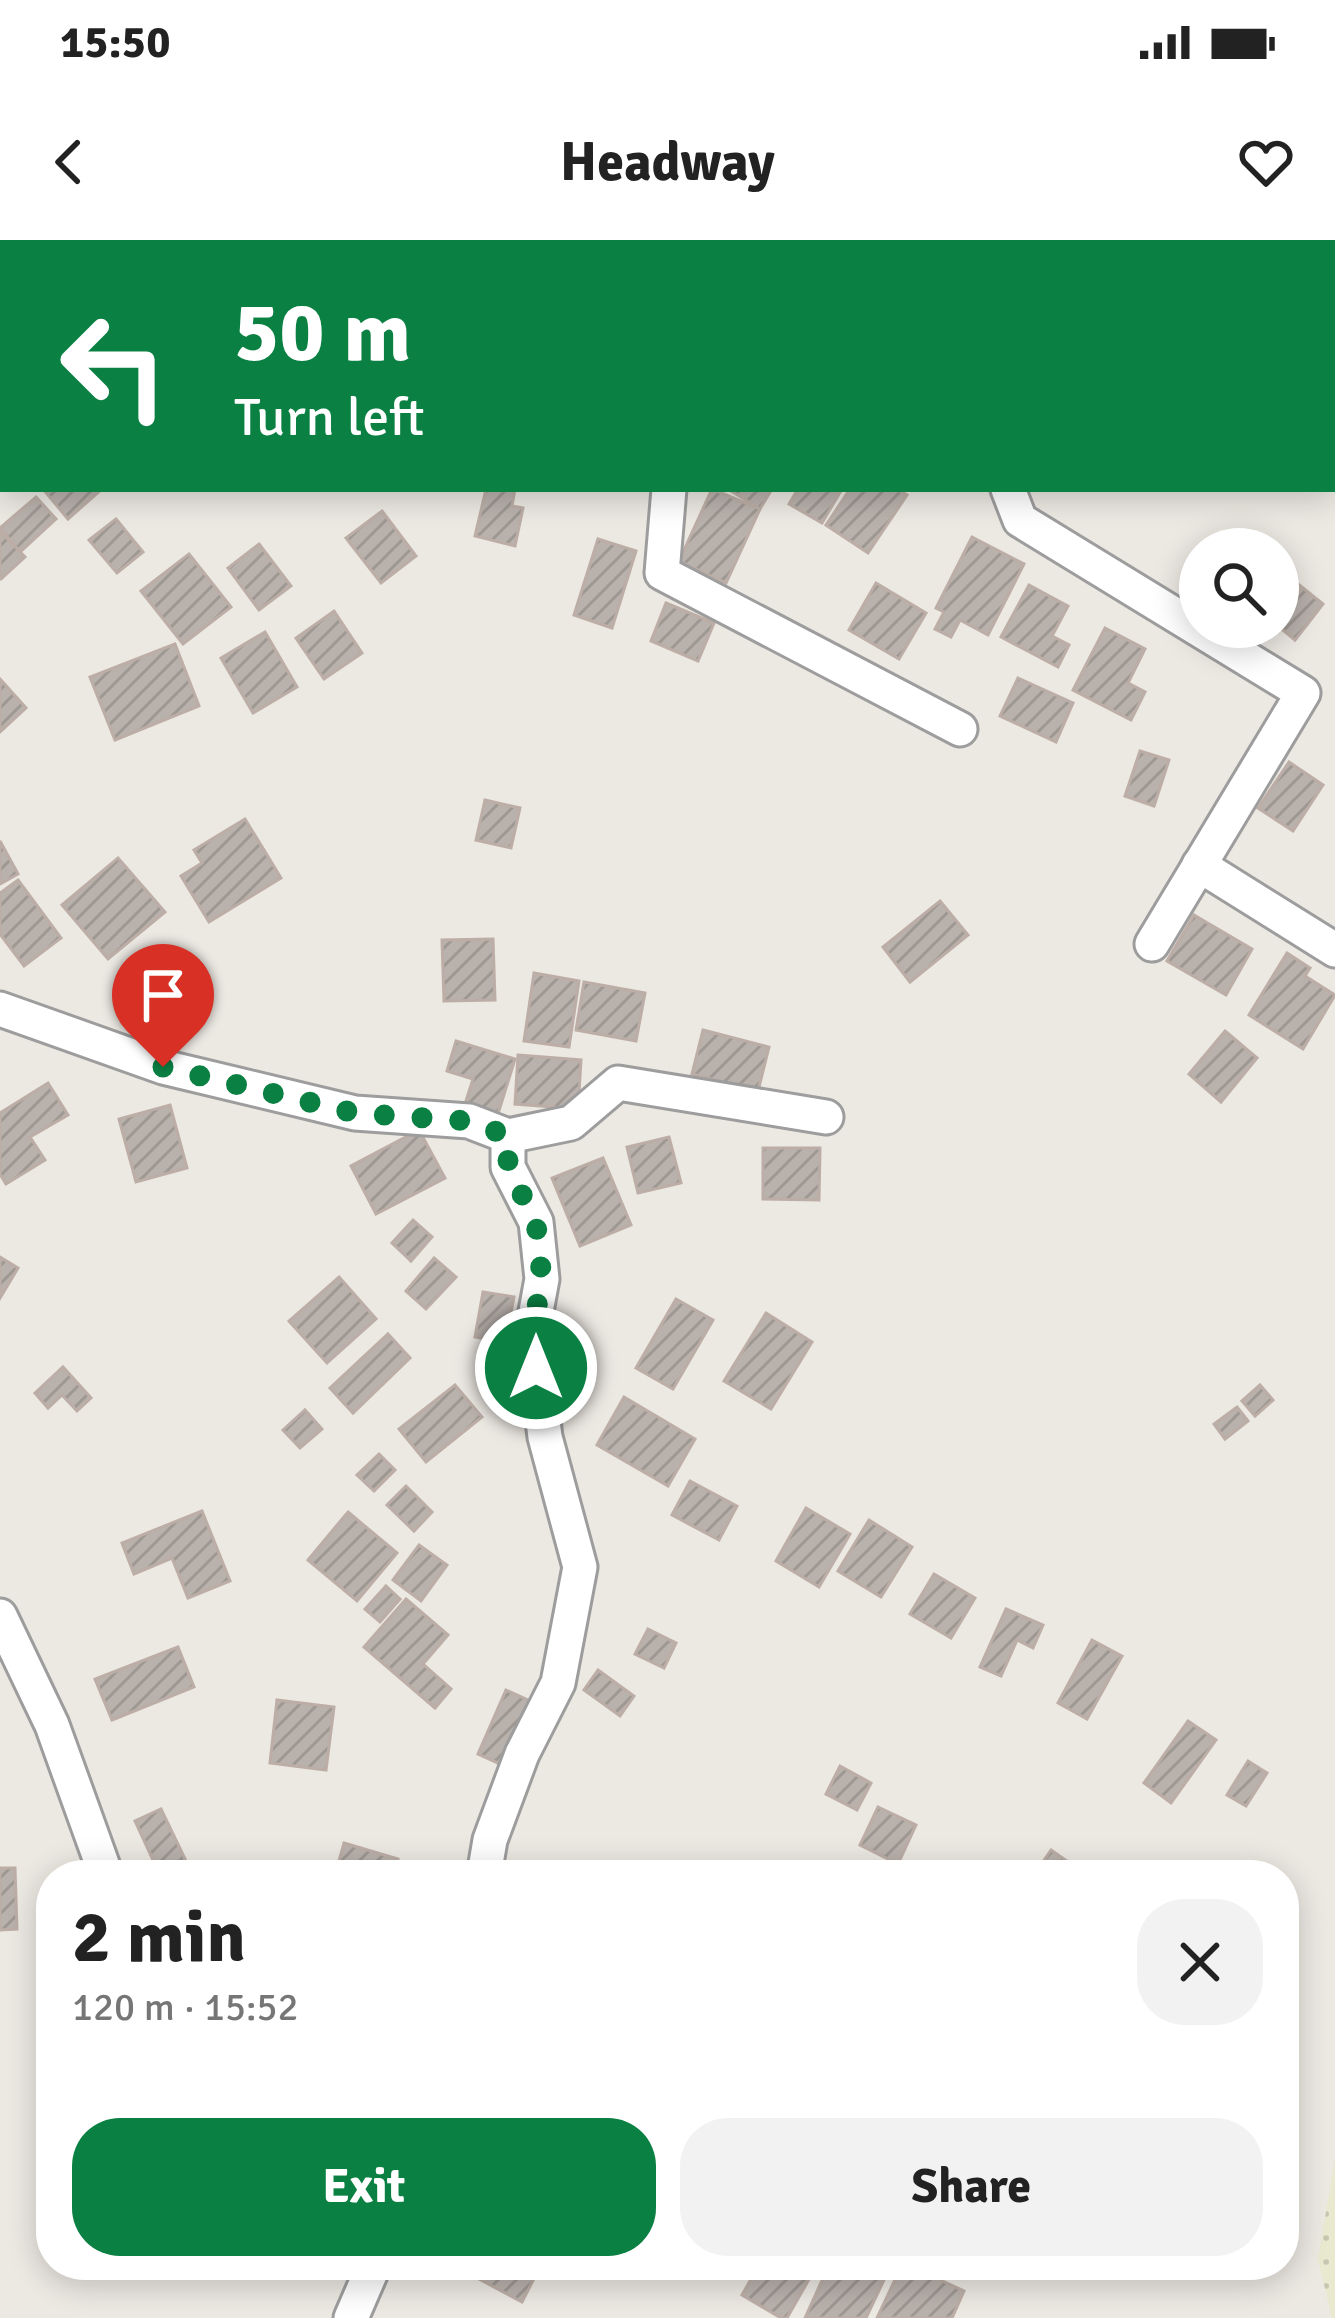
<!DOCTYPE html>
<html lang="en">
<head>
<meta charset="utf-8">
<style>
	:root { --surface:#fff; --page:#f2f2f2; --text:#222; --muted:#767676; --accent:#0b8043 }
	body { margin:0; font-family:Signika,sans-serif; background:var(--page); color:var(--text); height:100vh; display:flex; flex-direction:column; font-size:45px; white-space:nowrap }
	* { box-sizing:border-box; margin:0 }
	p { font-size:39px; color:var(--muted) }
	.icon { flex:none; width:66px; height:66px; fill:none; stroke:currentColor; stroke-width:2; stroke-linecap:round; stroke-linejoin:round }
	.map { position:relative; flex:1; overflow:hidden }
	.sheet { position:absolute; left:36px; top:1620px; width:1263px; height:420px; display:flex; flex-direction:column; background:var(--surface); border-radius:48px; box-shadow:0 6px 30px #0003 }
	.sheet>* { flex:none }
	.banner { position:absolute; left:0px; top:0px; width:1335px; height:252px; box-shadow:0 6px 30px #0003; background:#0b8043; color:#fff; overflow:hidden }
	.fabs { position:absolute; left:1179px; top:288px; display:grid; gap:24px }
	.fabs a { display:grid; place-items:center; width:120px; height:120px; border-radius:50%; background:var(--surface); box-shadow:0 6px 30px #0003; font-size:60px }
	.pin { position:absolute; display:grid; place-items:center; width:102px; height:102px; color:#fff; margin:-123px -51px; border-radius:50% 50% 50% 0; rotate:-45deg; box-shadow:0 0 12px #0007 }
	.pin .icon { rotate:45deg }
	.me { position:absolute; width:132px; margin:-66px; rotate:0deg; stroke-linejoin:round; filter:drop-shadow(0 0 9px #0008) }
	.turn { display:flex; align-items:center; gap:42px; height:252px; padding:0 36px; font-size:54px }
	.turn .icon { width:156px; height:156px; stroke-width:2.5 }
	.turn b { display:block; font-size:84px; line-height:102px }
	.round { display:grid; place-items:center; flex:none; width:126px; height:126px; border-radius:48px; background:var(--page) }
	.summary { display:flex; align-items:center; justify-content:space-between; height:204px; padding:0 36px }
	h1 { font-size:72px; font-weight:700; line-height:90px }
	.action { display:flex; gap:24px; margin-top:auto; padding:24px 36px }
	.action a { flex:1; height:138px; border-radius:48px; background:var(--accent); color:#fff; font-size:48px; font-weight:700; line-height:138px; text-align:center }
	.action a+a { background:var(--page); color:var(--text) }
	.status { display:flex; justify-content:space-between; align-items:center; height:84px; padding:0 60px; background:var(--surface); direction:ltr }
	.status svg { height:33px; fill:currentColor }
	header { display:flex; justify-content:space-between; align-items:center; height:156px; padding:0 36px; background:var(--surface); font-size:54px; font-weight:700 }
	.map>svg:first-child { display:block }
	.farmland { fill:url(#farmland-dots) }
	.building { fill:url(#building-hatch); stroke:#bcaea6; stroke-width:3 }
	.lines { fill:none; stroke-linecap:round; stroke-linejoin:round }
	.minor-casing { stroke:#9d9d9d; stroke-width:39 }
	.minor { stroke:#fff; stroke-width:33 }
	.route { stroke:#0b8043; stroke-width:21; stroke-dasharray:0 37.8 }
</style>
</head>
<body>
<div class="status"><b>15:50</b><svg viewBox="0 0 49 12"><path d="M0 12V9h3v3zM5 12V6h3v6zM10 12V3h3v9zM15 12V0h3v12zM26 1h20v11H26zM47 4h2v5h-2z"/></svg></div>
<header><svg class="icon" aria-label="back" viewBox="0 0 24 24"><path d="M15 5l-7 7 7 7"/></svg>Headway<svg class="icon" aria-label="heart" viewBox="0 0 24 24"><path d="M12 20l-8-8c-3-5 5-10 8-4 3-6 11-1 8 4z"/></svg></header>
<div class="map">
<svg width="1335" height="2078" viewBox="0 0 1335 2078">
	<defs>
		<pattern id="farmland-dots" width="8" height="8" patternUnits="userSpaceOnUse" patternTransform="scale(3)"><rect width="8" height="8" fill="#e9e9cf"/><path d="M2 2h.1M6 6h.1" fill="none" stroke="#c7c7b1" stroke-width="1.8" stroke-linecap="round"/></pattern>
		<pattern id="building-hatch" width="6" height="6" patternUnits="userSpaceOnUse" patternTransform="scale(3)"><rect width="6" height="6" fill="#b9b1ac"/><path d="M-1 1l2-2M0 6l6-6M5 7l2-2" fill="none" stroke="#9e9893"/></pattern>
	</defs>
	<rect width="100%" height="100%" fill="#ece8e2"/>
	<polygon class="farmland" points="1335,1918 1335,2078 1332,2078 1318,2019"/>
	<g class="building">
		<polygon points="43,249 102,249 68,279"/>
		<polygon points="486,249 515,249 512,266 523,268 515,306 475,296"/>
		<polygon points="712,249 760,269 726,343 679,321"/>
		<polygon points="728,249 772,249 760,269"/>
		<polygon points="798,249 842,249 822,283 789,264"/>
		<polygon points="850,249 897,249 907,255 868,313 826,285"/>
		<polygon points="36,257 56,279 20,312 0,288"/>
		<polygon points="382,271 416,316 381,343 346,298"/>
		<polygon points="116,279 143,312 117,333 89,300"/>
		<polygon points="0,291 25,317 1,339 0,338"/>
		<polygon points="972,297 1024,324 988,395 960,380 951,397 935,389 944,372 936,368"/>
		<polygon points="598,299 636,311 612,388 574,375"/>
		<polygon points="259,304 291,346 259,370 228,328"/>
		<polygon points="189,314 231,367 183,404 141,351"/>
		<polygon points="1278,328 1323,364 1295,400 1278,386"/>
		<polygon points="876,343 926,373 899,419 849,390"/>
		<polygon points="1029,345 1068,366 1052,396 1069,405 1058,427 1001,397"/>
		<polygon points="666,363 714,383 698,421 651,401"/>
		<polygon points="334,371 362,413 324,439 296,398"/>
		<polygon points="1105,388 1145,409 1128,443 1145,452 1131,480 1073,450"/>
		<polygon points="265,392 297,447 253,473 221,418"/>
		<polygon points="175,404 199,466 115,500 90,437"/>
		<polygon points="1018,438 1073,463 1056,502 1000,476"/>
		<polygon points="0,439 26,468 0,492"/>
		<polygon points="1140,511 1169,520 1154,566 1125,556"/>
		<polygon points="1289,522 1323,545 1293,591 1258,568"/>
		<polygon points="485,560 520,568 511,608 476,600"/>
		<polygon points="245,579 281,638 209,682 181,636 202,623 194,610"/>
		<polygon points="0,601 18,634 0,644"/>
		<polygon points="118,618 165,672 108,719 62,665"/>
		<polygon points="18,640 61,698 24,726 0,694 0,653"/>
		<polygon points="940,661 968,695 910,742 883,707"/>
		<polygon points="1194,675 1252,709 1226,755 1167,721"/>
		<polygon points="493,699 495,760 444,761 442,700"/>
		<polygon points="1287,713 1310,728 1305,736 1335,755 1303,809 1249,775"/>
		<polygon points="534,733 579,741 569,807 524,801"/>
		<polygon points="584,742 645,753 636,801 576,790"/>
		<polygon points="703,790 769,807 758,851 692,834"/>
		<polygon points="1225,791 1257,818 1221,862 1189,834"/>
		<polygon points="456,801 515,819 498,874 465,864 473,839 447,831"/>
		<polygon points="518,815 581,820 578,869 515,864"/>
		<polygon points="48,843 68,875 30,897 45,920 6,944 0,934 0,873"/>
		<polygon points="170,865 187,928 136,942 119,879"/>
		<polygon points="419,890 445,938 376,974 351,926"/>
		<polygon points="669,897 681,943 638,953 627,907"/>
		<polygon points="763,908 820,908 819,960 763,959"/>
		<polygon points="603,918 631,985 580,1006 552,938"/>
		<polygon points="413,980 432,997 411,1021 392,1003"/>
		<polygon points="0,1017 18,1028 0,1058"/>
		<polygon points="434,1018 456,1037 426,1069 406,1051"/>
		<polygon points="339,1037 376,1079 327,1123 289,1081"/>
		<polygon points="483,1052 514,1057 505,1102 475,1097"/>
		<polygon points="676,1059 713,1080 673,1149 636,1128"/>
		<polygon points="766,1073 812,1102 771,1169 724,1141"/>
		<polygon points="388,1094 410,1118 353,1173 330,1148"/>
		<polygon points="63,1127 91,1158 77,1171 62,1155 48,1168 35,1153"/>
		<polygon points="455,1145 482,1177 426,1222 399,1189"/>
		<polygon points="1260,1145 1273,1160 1255,1176 1242,1161"/>
		<polygon points="624,1157 695,1199 668,1246 597,1205"/>
		<polygon points="1237,1167 1248,1181 1225,1199 1214,1184"/>
		<polygon points="305,1170 322,1189 300,1208 283,1190"/>
		<polygon points="379,1214 395,1230 374,1251 357,1235"/>
		<polygon points="690,1241 737,1266 719,1300 672,1275"/>
		<polygon points="406,1246 432,1272 414,1291 387,1265"/>
		<polygon points="806,1268 850,1294 819,1347 776,1321"/>
		<polygon points="202,1271 230,1341 188,1358 172,1318 134,1334 122,1303"/>
		<polygon points="348,1272 397,1313 357,1361 308,1320"/>
		<polygon points="869,1280 912,1307 881,1357 838,1331"/>
		<polygon points="419,1305 447,1325 421,1361 393,1340"/>
		<polygon points="934,1334 975,1358 951,1398 910,1374"/>
		<polygon points="386,1346 400,1359 380,1382 365,1369"/>
		<polygon points="406,1359 448,1395 423,1424 451,1449 435,1468 364,1407"/>
		<polygon points="1006,1369 1043,1385 1033,1408 1017,1400 1001,1436 980,1427"/>
		<polygon points="648,1389 676,1403 664,1428 635,1414"/>
		<polygon points="1092,1400 1122,1416 1087,1479 1058,1463"/>
		<polygon points="178,1407 194,1447 112,1480 95,1439"/>
		<polygon points="598,1430 634,1456 620,1476 584,1450"/>
		<polygon points="506,1450 539,1465 511,1529 478,1514"/>
		<polygon points="277,1460 334,1467 326,1530 270,1523"/>
		<polygon points="1188,1481 1216,1500 1171,1563 1144,1543"/>
		<polygon points="1248,1521 1267,1533 1246,1566 1227,1555"/>
		<polygon points="840,1526 871,1543 857,1570 826,1554"/>
		<polygon points="878,1567 916,1585 898,1624 860,1605"/>
		<polygon points="161,1569 186,1621 159,1633 135,1581"/>
		<polygon points="344,1603 398,1619 393,1635 335,1635"/>
		<polygon points="1051,1610 1077,1628 1072,1635 1034,1635"/>
		<polygon points="0,1628 15,1628 17,1689 0,1690"/>
		<polygon points="484,2025 541,2025 522,2062 477,2038"/>
		<polygon points="759,2025 797,2025 812,2034 787,2078 781,2078 742,2055"/>
		<polygon points="829,2025 891,2025 866,2078 805,2078"/>
		<polygon points="902,2025 908,2025 964,2051 952,2078 877,2078"/>
	</g>
	<g class="lines">
		<defs>
			<g id="minor">
				<polyline points="669,249 662,333 960,489"/>
				<polyline points="1008,249 1020,280 1303,453 1152,704"/>
				<polyline points="1199,625 1335,710"/>
				<polyline points="0,769 163,827 355,873 469,881 508,896 508,927 536,982 542,1039 532,1093 545,1197 580,1327 558,1443 522,1514 490,1600 484,1635"/>
				<polyline points="508,896 571,883 618,843 826,877"/>
				<polyline points="0,1376 52,1485 106,1635"/>
				<polyline points="351,2078 374,2025"/>
			</g>
		</defs>
		<use href="#minor" class="minor-casing"/>
		<use href="#minor" class="minor"/>
	</g>
	<g class="lines">
		<polyline class="route" points="163,827 355,873 469,881 508,896 508,927 536,982 542,1039 532,1093 536,1128"/>
	</g>
</svg>
<div class="fabs">
<a><svg class="icon" aria-label="search" viewBox="0 0 24 24"><circle cx="10" cy="10" r="6"/><path d="M15 15l6 6"/></svg></a>
</div>
<div class="pin" style="left:163px;top:827px;background:#d93025"><svg class="icon" aria-label="arrive" viewBox="0 0 24 24"><path d="M6 21V4h12l-3 4 3 4H6"/></svg></div>
<svg class="me" style="left:536px;top:1128px" viewBox="-20 -20 40 40"><circle r="17" fill="#0b8043" stroke="#fff" stroke-width="3"/><path d="M0-11L8 9 0 5-8 9z" fill="#fff"/></svg>
<div class="banner">
<div class="turn"><svg class="icon" aria-label="left" viewBox="0 0 24 24"><path d="M17 20v-9H6M10 6l-5 5 5 5"/></svg><div><b>50 m</b>Turn left</div></div>
</div>
<section class="sheet">
<div class="summary"><div><h1>2 min</h1><p>120 m · 15:52</p></div><a class="round"><svg class="icon" aria-label="close" viewBox="0 0 24 24"><path d="M6 6l12 12M18 6L6 18"/></svg></a></div>
<div class="action"><a>Exit</a><a>Share</a></div>
</section>
</div>
</body>
</html>
